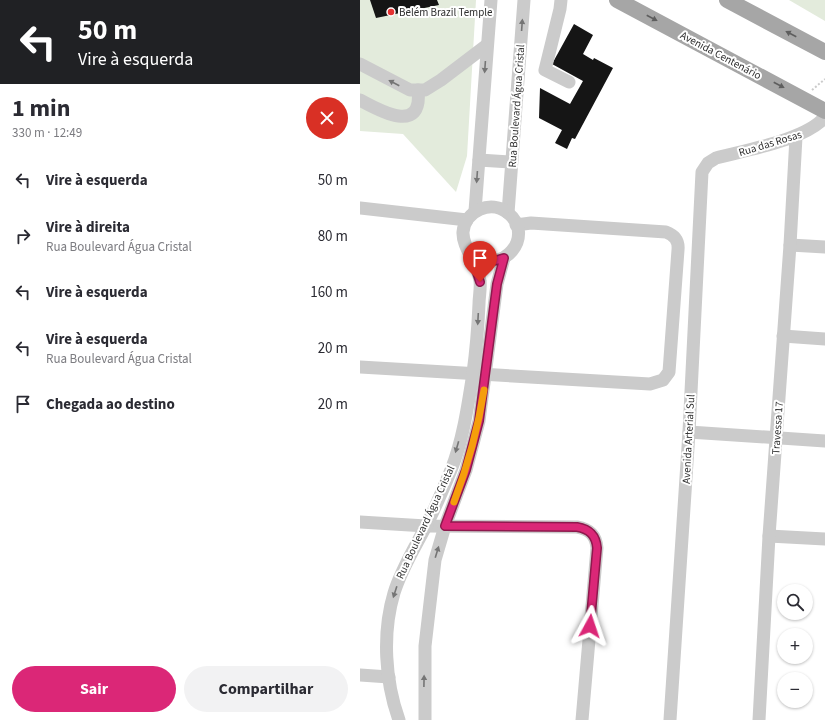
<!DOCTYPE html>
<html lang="pt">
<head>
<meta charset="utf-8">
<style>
	:root { --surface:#fff; --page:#f2f2f3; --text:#2b2b33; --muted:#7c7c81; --accent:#db2777 }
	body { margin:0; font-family:"Source Sans 3",sans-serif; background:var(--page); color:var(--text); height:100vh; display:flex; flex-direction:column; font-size:15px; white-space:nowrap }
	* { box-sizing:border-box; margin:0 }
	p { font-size:13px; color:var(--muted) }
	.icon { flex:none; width:22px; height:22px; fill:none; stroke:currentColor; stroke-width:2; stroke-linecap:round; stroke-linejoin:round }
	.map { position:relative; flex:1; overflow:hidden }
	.side { display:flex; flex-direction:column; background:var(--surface); width:360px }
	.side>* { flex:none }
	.hud { background:#202124; color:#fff; overflow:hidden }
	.fabs { position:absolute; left:417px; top:584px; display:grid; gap:8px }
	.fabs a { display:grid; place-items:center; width:36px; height:36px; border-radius:50%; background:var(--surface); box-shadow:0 1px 3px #0004; font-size:20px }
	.pin { position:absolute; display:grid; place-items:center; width:34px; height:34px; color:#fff; margin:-41px -17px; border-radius:50% 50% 50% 0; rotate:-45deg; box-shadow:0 0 4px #0007 }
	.pin .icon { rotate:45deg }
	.me { position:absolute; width:44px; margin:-22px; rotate:5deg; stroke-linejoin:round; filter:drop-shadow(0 0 3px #0008) }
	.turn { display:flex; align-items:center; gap:14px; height:84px; padding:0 12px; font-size:18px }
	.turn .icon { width:52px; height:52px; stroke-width:2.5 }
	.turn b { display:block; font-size:28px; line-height:34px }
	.round { display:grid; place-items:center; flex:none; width:42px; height:42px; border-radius:21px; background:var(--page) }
	.headline { display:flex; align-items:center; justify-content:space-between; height:68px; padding:0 12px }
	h1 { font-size:24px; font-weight:700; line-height:30px }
	.action { display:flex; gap:8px; margin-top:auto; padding:8px 12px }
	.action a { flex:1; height:46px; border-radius:24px; background:var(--accent); color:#fff; font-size:16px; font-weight:700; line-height:46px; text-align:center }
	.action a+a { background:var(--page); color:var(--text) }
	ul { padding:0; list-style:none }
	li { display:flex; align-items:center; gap:12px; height:56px; padding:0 12px }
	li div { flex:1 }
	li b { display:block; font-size:15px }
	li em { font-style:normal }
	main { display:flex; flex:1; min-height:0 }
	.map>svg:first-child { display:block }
	.green { fill:#e3ebdc }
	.building { fill:#151515 }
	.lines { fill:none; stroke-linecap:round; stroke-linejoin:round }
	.path { stroke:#cbcbcb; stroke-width:2; stroke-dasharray:2 2; stroke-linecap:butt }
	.minor { stroke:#cbcbcb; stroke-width:13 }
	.major { stroke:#a6a6a6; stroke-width:16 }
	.oneway { fill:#5e5e5e }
	.oneway2 { fill:#757575 }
	.route-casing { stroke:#8e194d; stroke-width:10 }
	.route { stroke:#db2777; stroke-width:7 }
	.slow { stroke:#f59e0b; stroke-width:7 }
	.poi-dot { fill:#e43232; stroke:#fff; stroke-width:1.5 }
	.labels { text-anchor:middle; stroke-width:4; stroke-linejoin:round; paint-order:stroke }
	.poi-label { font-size:11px; fill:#2e2e2e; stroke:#fff; text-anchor:start }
	.street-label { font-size:11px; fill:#2e2e2e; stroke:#fff }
</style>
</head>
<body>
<main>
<section class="side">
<div class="hud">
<div class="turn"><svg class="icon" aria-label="left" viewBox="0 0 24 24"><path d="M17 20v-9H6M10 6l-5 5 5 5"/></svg><div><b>50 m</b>Vire à esquerda</div></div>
</div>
<div class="headline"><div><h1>1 min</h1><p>330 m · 12:49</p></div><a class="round" style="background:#d93025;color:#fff"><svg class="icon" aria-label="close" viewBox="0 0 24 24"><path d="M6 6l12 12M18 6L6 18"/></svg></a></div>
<ul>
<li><svg class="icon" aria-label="left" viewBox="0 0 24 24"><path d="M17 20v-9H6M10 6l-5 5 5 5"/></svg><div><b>Vire à esquerda</b></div><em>50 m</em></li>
<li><svg class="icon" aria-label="right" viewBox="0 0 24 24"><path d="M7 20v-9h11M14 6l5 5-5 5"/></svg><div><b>Vire à direita</b><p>Rua Boulevard Água Cristal</p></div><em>80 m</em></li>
<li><svg class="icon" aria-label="left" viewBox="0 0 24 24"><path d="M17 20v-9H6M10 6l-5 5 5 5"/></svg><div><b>Vire à esquerda</b></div><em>160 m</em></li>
<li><svg class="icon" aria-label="left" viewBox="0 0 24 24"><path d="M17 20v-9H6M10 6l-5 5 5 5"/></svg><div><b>Vire à esquerda</b><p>Rua Boulevard Água Cristal</p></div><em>20 m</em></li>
<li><svg class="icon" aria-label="arrive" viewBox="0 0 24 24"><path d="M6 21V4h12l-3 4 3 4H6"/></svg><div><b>Chegada ao destino</b></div><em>20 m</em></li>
</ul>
<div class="action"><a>Sair</a><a>Compartilhar</a></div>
</section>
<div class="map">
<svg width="465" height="720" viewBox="0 0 465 720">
	<rect width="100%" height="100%" fill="#fff"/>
	<g class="green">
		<polygon points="0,0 116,0 107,156 96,192 43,134 0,131"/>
		<polygon points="429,0 465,0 465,21"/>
	</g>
	<g class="building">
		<polygon points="10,0 77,0 79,5 16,18"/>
		<polygon points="214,24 233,35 223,54 233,60 234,58 253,68 215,139 212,138 207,149 195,143 202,130 179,118 180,88 210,104 223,81 192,64"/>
	</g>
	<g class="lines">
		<polyline class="path" points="452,90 465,79"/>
		<g class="minor">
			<polyline points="201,0 200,9 185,70 209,82"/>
			<polyline points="0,64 50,90 65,90 81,80 127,45"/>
			<path d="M0 100C20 111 63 135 58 90"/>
			<polyline points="119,160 151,162"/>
			<polyline points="0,208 107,220"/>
			<polyline points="115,211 131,0"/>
			<polyline points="148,213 164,0"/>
			<polyline points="430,245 465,247"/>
			<polyline points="423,336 465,339"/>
			<path d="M0 367 290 384 303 380 309 372 318 250C319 240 314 235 306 232L171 223 156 225"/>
			<polyline points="329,432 465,441"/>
			<path d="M0 522 66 526 217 527C229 529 236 535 237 548L222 720"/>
			<polyline points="409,536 465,539"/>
			<polyline points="0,675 29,677"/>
			<path d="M39 720C25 681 22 633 34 593 41 570 54 549 65 528 75 509 83 489 91 470 103 440 108 405 113 373 116 351 118 327 119 304 119 297 121 288 120 281 118 264 102 247 103 232 105 211 131 199 148 213 176 235 143 278 111 254"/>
			<polyline points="65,720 65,646 75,560 85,526 106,470 119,421 137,284 144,258"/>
			<path d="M310 720 329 432 342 172 348 163 356 158C386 150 446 140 465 117"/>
			<polyline points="399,720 409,536 430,245 436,137"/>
		</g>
		<g class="major">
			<polyline points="257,0 465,111"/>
			<polyline points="367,0 465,52"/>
		</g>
	</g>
	<defs><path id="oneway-solid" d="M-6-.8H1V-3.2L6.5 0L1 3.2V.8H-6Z"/></defs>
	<g class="oneway">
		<use href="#oneway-solid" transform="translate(292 18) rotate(28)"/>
		<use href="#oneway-solid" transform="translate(431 34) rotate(-152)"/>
		<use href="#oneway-solid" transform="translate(419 85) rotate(28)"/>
	</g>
	<g class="oneway2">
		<use href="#oneway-solid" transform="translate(162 25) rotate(-86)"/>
		<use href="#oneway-solid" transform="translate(125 67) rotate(94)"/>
		<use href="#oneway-solid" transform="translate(34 83) rotate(-152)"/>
		<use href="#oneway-solid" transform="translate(117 177) rotate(94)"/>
		<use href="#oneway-solid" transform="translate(118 319) rotate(93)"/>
		<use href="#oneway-solid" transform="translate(97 447) rotate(106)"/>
		<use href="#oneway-solid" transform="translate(77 552) rotate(-73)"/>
		<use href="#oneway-solid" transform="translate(35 592) rotate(108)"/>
		<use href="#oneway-solid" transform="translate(64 681) rotate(-89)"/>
	</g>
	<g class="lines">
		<defs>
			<path id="route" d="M120 282 111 254C122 262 131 263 144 258L137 284 119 421 106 470 85 526 217 527C229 529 236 535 237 548L230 626"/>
		</defs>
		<use href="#route" class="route-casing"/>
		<use href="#route" class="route"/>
		<path class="slow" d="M94 502C108 465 118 429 124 390"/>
	</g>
	<circle class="poi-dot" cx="31" cy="12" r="4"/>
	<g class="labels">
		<g class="poi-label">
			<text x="39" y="16">Belém Brazil Temple</text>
		</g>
		<g class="street-label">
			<text transform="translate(361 55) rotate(28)" y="4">Avenida Centenário</text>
			<text transform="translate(156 106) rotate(-86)" y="4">Rua Boulevard Água Cristal</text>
			<text transform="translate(410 143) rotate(-17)" y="4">Rua das Rosas</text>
			<text transform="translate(417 428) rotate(-86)" y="4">Travessa 17</text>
			<text transform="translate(328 439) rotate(-87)" y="4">Avenida Arterial Sul</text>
			<text transform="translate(65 522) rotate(-65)" y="4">Rua Boulevard Água Cristal</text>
		</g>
	</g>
</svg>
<div class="fabs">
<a><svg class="icon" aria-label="search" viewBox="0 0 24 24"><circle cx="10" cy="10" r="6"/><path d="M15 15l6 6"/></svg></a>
<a>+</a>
<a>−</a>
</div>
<div class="pin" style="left:120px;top:282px;background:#d93025"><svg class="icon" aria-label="arrive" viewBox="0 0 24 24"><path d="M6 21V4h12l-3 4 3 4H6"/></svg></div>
<svg class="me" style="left:230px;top:626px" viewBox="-20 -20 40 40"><path d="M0-17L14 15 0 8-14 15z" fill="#db2777" stroke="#fff" stroke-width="4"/></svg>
</div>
</main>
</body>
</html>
